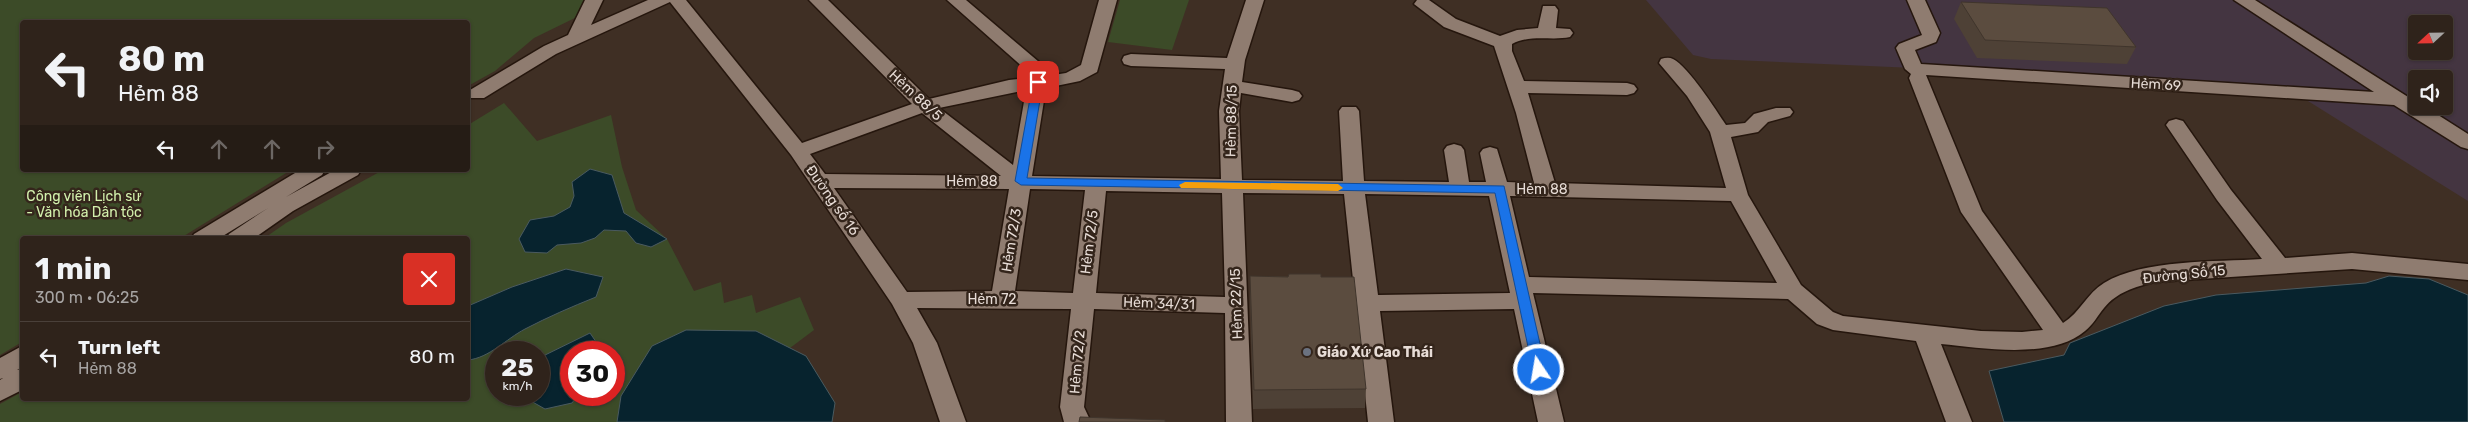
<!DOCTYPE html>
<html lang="en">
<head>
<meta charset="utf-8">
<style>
	:root { --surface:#2f231b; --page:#3b2f28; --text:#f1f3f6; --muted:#a7a4a3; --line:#4a403a }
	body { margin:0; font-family:Rubik,sans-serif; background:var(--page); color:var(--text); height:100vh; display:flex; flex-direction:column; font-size:19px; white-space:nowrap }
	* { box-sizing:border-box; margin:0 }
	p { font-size:16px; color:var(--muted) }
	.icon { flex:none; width:28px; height:28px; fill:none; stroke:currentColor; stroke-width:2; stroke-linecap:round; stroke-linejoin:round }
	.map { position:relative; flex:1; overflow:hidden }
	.sheet { position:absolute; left:20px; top:236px; width:450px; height:165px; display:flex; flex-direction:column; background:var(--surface); border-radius:5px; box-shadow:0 1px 4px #0004,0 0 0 1px var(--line) }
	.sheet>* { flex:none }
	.top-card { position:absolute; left:20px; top:20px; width:450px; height:152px; border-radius:5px; box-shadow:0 1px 4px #0004,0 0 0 1px var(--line); background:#2f231b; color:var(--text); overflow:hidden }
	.needle { width:32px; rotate:248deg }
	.buttons { position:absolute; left:2408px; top:15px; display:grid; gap:10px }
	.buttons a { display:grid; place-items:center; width:45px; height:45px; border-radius:5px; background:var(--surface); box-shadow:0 1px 4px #0004,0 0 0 1px var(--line); font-size:25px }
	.speed { position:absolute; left:485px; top:341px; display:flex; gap:10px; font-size:25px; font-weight:700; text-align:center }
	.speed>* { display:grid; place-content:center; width:65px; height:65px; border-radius:50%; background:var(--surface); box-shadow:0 1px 4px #0004,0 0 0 1px var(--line); line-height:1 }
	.speed small { font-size:12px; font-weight:400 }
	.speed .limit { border:8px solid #d22; background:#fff; color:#111 }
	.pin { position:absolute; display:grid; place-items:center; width:42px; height:42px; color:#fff; margin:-21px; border-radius:10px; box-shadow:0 2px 8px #0006 }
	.me { position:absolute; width:55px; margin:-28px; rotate:348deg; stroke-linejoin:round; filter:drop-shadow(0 0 4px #0008) }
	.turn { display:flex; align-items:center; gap:18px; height:105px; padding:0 15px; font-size:22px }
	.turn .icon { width:65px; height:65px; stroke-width:2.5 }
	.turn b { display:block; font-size:35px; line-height:42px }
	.lanes { display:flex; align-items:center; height:48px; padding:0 15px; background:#0003; justify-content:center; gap:25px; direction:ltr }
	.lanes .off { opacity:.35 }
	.round { display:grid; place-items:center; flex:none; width:52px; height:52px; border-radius:5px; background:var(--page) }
	.head { display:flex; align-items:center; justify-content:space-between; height:85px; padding:0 15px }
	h1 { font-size:30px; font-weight:700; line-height:38px }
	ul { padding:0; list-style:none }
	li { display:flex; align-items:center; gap:15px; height:70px; padding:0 15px; border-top:1px solid var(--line) }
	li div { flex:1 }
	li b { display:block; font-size:19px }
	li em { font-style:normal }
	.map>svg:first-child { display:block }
	.industrial { fill:#443541; fill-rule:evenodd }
	.green { fill:#3c4b28; fill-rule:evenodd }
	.water { fill:#07232e; stroke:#4a5a60 }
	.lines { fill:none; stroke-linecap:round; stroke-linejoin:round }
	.minor-casing { stroke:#25160d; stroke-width:3 }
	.minor { fill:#8f7c70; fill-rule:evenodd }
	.wall { fill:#4e4136 }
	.building { fill:#5b4c3f; stroke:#40352c }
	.route { fill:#1a73e8; stroke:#114b97 }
	.slow { fill:#f59e0b }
	.worship-dot { fill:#6b7280; stroke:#34251b; stroke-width:2 }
	.labels { text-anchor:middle; stroke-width:5; stroke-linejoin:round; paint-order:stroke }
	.street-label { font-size:14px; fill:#e7dcd6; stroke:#34251b }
	.park-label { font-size:14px; fill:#d2f0ac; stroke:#34251b }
	.poi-label { font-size:14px; font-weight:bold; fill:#e7dcd6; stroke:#34251b; text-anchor:start }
</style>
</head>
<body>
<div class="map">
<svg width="2468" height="422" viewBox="0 0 2468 422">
	<rect width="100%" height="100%" fill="#3f2f24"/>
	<path class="industrial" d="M1646 0H2468V201L2300 96 1914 68 1711 59 1693 55ZM2416 24H2444V51H2416ZM2416 79H2444V106H2416Z"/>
	<g class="green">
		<polygon points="0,0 590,0 583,14 534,38 495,71 468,86 468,22 22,22 22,170 291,170 179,239 22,239 22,342 0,355"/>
		<polygon points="1120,0 1189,0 1172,50 1108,42"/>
		<path d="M504 103 537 141 611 115 622 167 636 210 667 239 694 291 721 282 724 303 752 295 756 313 800 297 814 330 790 348 806 356 835 403 832 422H0V404L22 392V399H468V239H263L286 223 383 170H468V125ZM496 352H539V395H496ZM571 352H614V395H571Z"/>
	</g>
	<g class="water">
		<polygon points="590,169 612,175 624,213 667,239 651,247 636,243 626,231 604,230 595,238 581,243 557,245 547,253 525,252 519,239 530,220 554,216 570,207 574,196 572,182"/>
		<path d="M566 269 603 277 596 297C571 307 548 317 525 329 506 339 489 358 468 360V306L512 287Z"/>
		<polygon points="2389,276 2429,279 2468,295 2468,422 2004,422 1989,371 2064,355 2070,343 2164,306 2216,295 2366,283"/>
		<polygon points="686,330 756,331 806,356 835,403 832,422 617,422 621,396 652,346"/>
		<polygon points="590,333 603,352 571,352 571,395 578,395 572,403 545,409 522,396 539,395 539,358"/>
	</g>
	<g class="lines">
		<defs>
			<g id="minor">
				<path d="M585 0H603L591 25 648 0H686L802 143 912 104 809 0H828L929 99 1009 80 1028 78 1025 69 947 0H966L1039 62 1047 76 1066 73 1081 65 1099 0H1117L1097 72 1080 81 1046 88 1032 176 1221 179 1219 111 1225 69 1131 66 1124 64 1122 60 1124 56 1131 54 1227 58 1246 0H1264L1245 60 1242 82 1292 90 1299 92 1302 96 1299 100 1292 102 1241 93 1239 111 1242 180 1343 181 1339 111 1342 107H1356L1359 111 1364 181 1449 182 1444 150 1447 146 1454 144 1461 146 1464 150 1469 182H1486L1480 153 1483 149 1490 147 1497 149 1507 182 1534 183 1516 113 1494 46 1444 27 1414 4 1417 0H1429L1456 19 1500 36 1517 30 1538 28 1543 6H1555L1558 10 1556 28 1570 29 1573 33 1570 37C1552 41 1530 34 1512 44V51L1524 81 1627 83 1634 85 1637 89 1634 93 1627 95 1528 93 1555 183 1726 188 1710 132 1687 96 1659 63 1661 59C1665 58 1669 57 1673 59 1688 66 1716 110 1726 125L1745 123 1754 114 1776 108H1790L1793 112 1790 116 1768 122 1758 132 1731 137 1748 195 1801 285 1833 312 1843 316 1981 331 2022 332 2043 330 1961 212 1909 78 1911 74 1905 69 1896 48 1899 44 1922 35 1907 0H1925L1940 33 1936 42 1915 50 1921 64 2374 92 2234 0H2255L2416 102V106H2424L2468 134V149L2461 147 2394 105 1926 75 1982 211 2063 323C2080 313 2087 293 2104 283 2143 259 2216 262 2262 259L2217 200 2166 125 2169 121 2176 119 2183 121 2231 190 2285 258 2352 253 2468 264V280L2352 269 2154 282C2135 287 2117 292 2104 308 2098 315 2093 325 2085 331 2051 360 1983 348 1941 344L1972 422H1946L1916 341 1833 330 1817 324 1788 299 1533 293 1564 422H1538L1514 309 1380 311 1394 422H1368L1344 194 1243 193 1252 422H1226L1225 313 1094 309 1084 407 1091 422H1064L1060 407 1071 309 917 308 937 343 966 422H940L913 343 892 304 791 155 670 2 556 54 484 98H470L468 94 470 90 544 46 568 35ZM1026 90 1013 165 939 108ZM922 113 1001 176 825 174 810 154ZM834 188 1009 189 992 291 907 292ZM1030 189 1085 190 1073 293 1015 291ZM1106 191 1222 193 1225 297 1096 293ZM1365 194 1489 196 1510 293 1378 295ZM1510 196 1731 201 1777 283 1529 277Z"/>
				<polygon points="300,170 325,170 322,175 286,197 335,170 361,170 358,175 293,211 253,239 226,239 229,234 268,208 218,239 191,239 194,234"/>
				<polygon points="22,346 22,367 17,370 22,369 22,390 0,401 0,380 3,378 0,379 0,358"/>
			</g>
		</defs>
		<use href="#minor" class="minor-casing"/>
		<use href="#minor" class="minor"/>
	</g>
	<g class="wall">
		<polygon points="1961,2 2136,47 2127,64 1977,58 1954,19"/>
		<polygon points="1250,276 1321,277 1366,389 1365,408 1253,409 1250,295"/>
	</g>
	<g class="building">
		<polygon points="1961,2 2107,8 2136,47 1985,40"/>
		<polygon points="1289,274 1321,274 1321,277 1354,277 1366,389 1254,390 1250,276 1288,277"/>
		<polygon points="1080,417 1165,420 1165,422 1079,422"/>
	</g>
	<polygon class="route" points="1038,79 1043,82 1027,178 1504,186 1546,370 1544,374 1539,375 1533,370 1495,193 1021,185 1015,181 1033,82"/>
	<polygon class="slow" points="1185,182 1338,184 1343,188 1338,191 1181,188 1179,185"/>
	<circle class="worship-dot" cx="1307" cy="352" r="5"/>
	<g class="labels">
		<g class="street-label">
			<text transform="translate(2156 84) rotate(3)" y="5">Hẻm 69</text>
			<text transform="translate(916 95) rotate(43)" y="5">Hẻm 88/5</text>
			<text transform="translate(1231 121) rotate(-89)" y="5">Hẻm 88/15</text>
			<text x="972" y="186">Hẻm 88</text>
			<text x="1542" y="194">Hẻm 88</text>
			<text transform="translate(833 200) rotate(55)" y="5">Đường số 16</text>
			<text transform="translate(1011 240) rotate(-81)" y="5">Hẻm 72/3</text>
			<text transform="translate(1089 242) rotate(-83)" y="5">Hẻm 72/5</text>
			<text transform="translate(2184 274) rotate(-6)" y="5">Đường Số 15</text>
			<text x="992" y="304">Hẻm 72</text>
			<text transform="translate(1159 303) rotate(2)" y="5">Hẻm 34/31</text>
			<text transform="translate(1236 304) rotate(-92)" y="5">Hẻm 22/15</text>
			<text transform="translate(1077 362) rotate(-85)" y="5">Hẻm 72/2</text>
		</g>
		<g class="park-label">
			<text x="84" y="201">Công viên Lịch sử<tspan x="84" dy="16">- Văn hóa Dân tộc</tspan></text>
		</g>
		<g class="poi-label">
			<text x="1317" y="357">Giáo Xứ Cao Thái</text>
		</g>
	</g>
</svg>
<div class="buttons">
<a><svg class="needle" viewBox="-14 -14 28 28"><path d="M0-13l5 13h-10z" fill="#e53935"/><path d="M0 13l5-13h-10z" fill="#a7a4a3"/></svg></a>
<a><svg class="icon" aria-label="sound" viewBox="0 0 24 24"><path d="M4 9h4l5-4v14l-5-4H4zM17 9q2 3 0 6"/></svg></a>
</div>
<div class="speed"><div>25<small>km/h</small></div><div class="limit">30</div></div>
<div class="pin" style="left:1038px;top:82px;background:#d93025"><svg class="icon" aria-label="arrive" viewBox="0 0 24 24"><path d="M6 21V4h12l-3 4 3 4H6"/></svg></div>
<svg class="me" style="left:1539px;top:370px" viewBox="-20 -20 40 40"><circle r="17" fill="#1a73e8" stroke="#fff" stroke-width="3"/><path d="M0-11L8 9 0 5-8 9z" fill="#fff"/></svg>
<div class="top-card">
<div class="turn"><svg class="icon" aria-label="left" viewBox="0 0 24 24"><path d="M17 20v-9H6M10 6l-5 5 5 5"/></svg><div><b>80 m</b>Hẻm 88</div></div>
<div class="lanes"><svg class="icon" aria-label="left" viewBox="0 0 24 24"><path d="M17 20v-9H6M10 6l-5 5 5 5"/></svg><svg class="icon off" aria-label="ahead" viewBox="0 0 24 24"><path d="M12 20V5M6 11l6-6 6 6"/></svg><svg class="icon off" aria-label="ahead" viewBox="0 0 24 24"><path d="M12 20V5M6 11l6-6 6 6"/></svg><svg class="icon off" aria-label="right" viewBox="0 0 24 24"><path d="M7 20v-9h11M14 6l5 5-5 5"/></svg></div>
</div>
<section class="sheet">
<div class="head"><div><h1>1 min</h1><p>300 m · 06:25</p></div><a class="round" style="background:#d93025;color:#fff"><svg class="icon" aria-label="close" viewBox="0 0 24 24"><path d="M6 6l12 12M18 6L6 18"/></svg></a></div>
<ul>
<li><svg class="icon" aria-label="left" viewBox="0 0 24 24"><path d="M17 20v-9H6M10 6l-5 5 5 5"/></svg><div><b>Turn left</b><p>Hẻm 88</p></div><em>80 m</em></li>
</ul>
</section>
</div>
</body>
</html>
